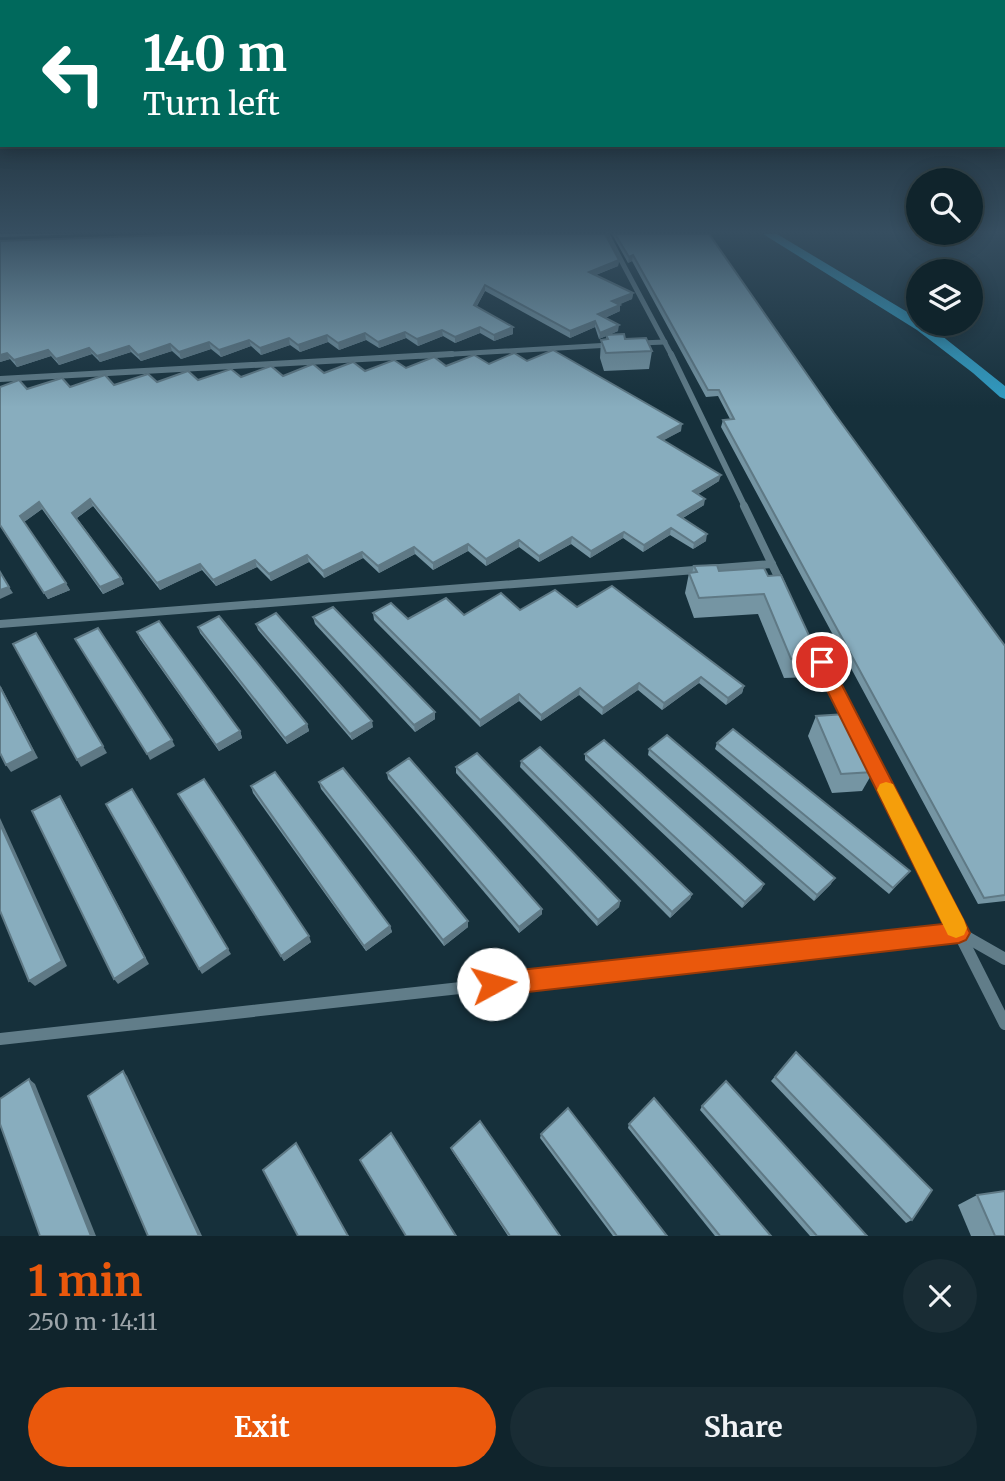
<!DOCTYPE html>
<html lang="en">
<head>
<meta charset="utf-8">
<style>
	:root { --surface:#10242c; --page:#192c34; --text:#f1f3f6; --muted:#9ca4a9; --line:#304148; --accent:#ea580c }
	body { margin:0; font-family:Merriweather,serif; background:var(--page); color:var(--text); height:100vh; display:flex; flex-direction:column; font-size:26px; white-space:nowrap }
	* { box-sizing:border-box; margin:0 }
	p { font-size:23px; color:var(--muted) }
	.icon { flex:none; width:38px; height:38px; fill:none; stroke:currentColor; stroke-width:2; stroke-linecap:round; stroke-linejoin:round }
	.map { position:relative; height:1236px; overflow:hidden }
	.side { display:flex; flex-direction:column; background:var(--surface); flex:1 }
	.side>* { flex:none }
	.banner { position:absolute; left:0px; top:0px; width:1006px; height:147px; box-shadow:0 4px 18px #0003,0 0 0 2px var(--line); background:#00695c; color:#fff; overflow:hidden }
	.fabs { position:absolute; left:906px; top:168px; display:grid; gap:14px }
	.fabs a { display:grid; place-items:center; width:77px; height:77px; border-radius:50%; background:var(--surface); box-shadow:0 4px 18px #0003,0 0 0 2px var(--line); font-size:35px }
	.pin { position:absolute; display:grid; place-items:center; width:60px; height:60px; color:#fff; margin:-30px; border:4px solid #fff; border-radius:50%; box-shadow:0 2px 7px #0007 }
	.me { position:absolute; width:77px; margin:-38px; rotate:84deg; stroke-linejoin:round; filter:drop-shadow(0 0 5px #0008) }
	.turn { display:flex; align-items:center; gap:24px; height:147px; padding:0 28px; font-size:32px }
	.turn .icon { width:91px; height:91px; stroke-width:2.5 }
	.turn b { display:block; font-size:49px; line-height:60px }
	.round { display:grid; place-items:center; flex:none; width:74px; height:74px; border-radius:37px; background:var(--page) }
	.summary { display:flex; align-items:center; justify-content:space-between; height:119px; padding:0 28px }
	h1 { font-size:42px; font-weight:700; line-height:52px; color:var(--accent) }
	.button { display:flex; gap:14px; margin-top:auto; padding:14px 28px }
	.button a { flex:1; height:80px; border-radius:42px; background:var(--accent); color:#fff; font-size:28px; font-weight:700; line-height:80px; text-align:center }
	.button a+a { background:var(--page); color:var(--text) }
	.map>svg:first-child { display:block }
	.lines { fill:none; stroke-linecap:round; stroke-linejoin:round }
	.lane-far4 { stroke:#617d89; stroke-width:5 }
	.lane-far3 { stroke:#617d89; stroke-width:6 }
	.lane-far2 { stroke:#617d89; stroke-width:8 }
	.lane-far1 { stroke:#617d89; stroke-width:10 }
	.lane { stroke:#617d89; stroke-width:12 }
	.highway { fill:#309ec5; fill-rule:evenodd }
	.wall { fill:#7595a3 }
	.shaded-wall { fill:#5f7985 }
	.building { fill:#88adbe; stroke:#5f7985; stroke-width:2 }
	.route { fill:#ea580c; stroke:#983908; stroke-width:2 }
	.slow { fill:#f59e0b }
</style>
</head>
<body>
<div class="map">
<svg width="1005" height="1236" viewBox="0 0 1005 1236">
	<rect width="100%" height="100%" fill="#16303b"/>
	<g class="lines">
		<g class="lane-far4">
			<polyline points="607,234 672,356"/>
			<polyline points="640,343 665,342"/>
			<polyline points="420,356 610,345"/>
		</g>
		<g class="lane-far3">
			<polyline points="671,354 745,507"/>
			<polyline points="0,379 452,354"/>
		</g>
		<g class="lane-far2">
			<polyline points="744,506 782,585"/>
			<polyline points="0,624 772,564"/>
			<polyline points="815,649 840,698"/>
		</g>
		<g class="lane-far1">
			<polyline points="839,696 961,937"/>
			<polyline points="923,937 959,933 966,937"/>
		</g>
		<g class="lane">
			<polyline points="960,935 1005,1024"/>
			<polyline points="963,935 1005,959"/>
			<polyline points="0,1039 938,935"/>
		</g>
		<polygon class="highway" points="763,234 777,234 919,319 919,324 927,324 1005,386 1005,399 1000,397 973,373 917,330"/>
	</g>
	<g class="wall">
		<polygon points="0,234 80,234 0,237"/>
		<polygon points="612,234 709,234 834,413 1005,646 1005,901 978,904 721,427 723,420 730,419 718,396 706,397 632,261 628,263"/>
		<polygon points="0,241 619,260 618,266 596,275 633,293 632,299 619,304 620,311 605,318 618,331 609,335 625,339 652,351 649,369 604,371 600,358 601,340 606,339 606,336 599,339 595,327 570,338 485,291 477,306 513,334 494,341 480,333 455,343 443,336 418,346 406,338 379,348 366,340 339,350 328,342 300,352 290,345 261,355 251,346 221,357 211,349 181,359 172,351 141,361 131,352 100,362 92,354 59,365 51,356 17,367 10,359 0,362"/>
		<polygon points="527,361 681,431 663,440 719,481 698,494 704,505 683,518 706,541 693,549 670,535 643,552 623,538 590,558 571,544 539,562 519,547 486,566 468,551 433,570 415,554 379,573 363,558 324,578 309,562 271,581 257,567 216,586 202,570 160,590 93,506 77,518 121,578 124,584 103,594 42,509 24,522 70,590 48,599 0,526 27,389 114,385"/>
		<polygon points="694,566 719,571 768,576 819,657 811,677 784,678 758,614 694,618 685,593 689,573 692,573"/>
		<polygon points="577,607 744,686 742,693 726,705 699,683 662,710 638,690 602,715 579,695 541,721 519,701 480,727 374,620 373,613 408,619 520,610"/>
		<polygon points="313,617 435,719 415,732 315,624"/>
		<polygon points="256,624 373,727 352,740 258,630"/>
		<polygon points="198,627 307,724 309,731 287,744 200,633"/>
		<polygon points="137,632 240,731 242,738 219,751 140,639"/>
		<polygon points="816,716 873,772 862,791 832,793 808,736"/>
		<polygon points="717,743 905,876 889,894 715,749"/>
		<polygon points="649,749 831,884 814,901 648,755"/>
		<polygon points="585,754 764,884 761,890 742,908 585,760"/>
		<polygon points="521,761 692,894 690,899 670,918 520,767"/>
		<polygon points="456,767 620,901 619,907 597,926 456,773"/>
		<polygon points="387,773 542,914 519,933 388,779"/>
		<polygon points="319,782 468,921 468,927 444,946 321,789"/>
		<polygon points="251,786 390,926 392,932 366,951 253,793"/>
		<polygon points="178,794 311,942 284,961"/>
		<polygon points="796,1052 912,1220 906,1223 771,1081"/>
		<polygon points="702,1106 867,1236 810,1236 700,1110"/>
		<polygon points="629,1124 771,1236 715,1236 628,1128"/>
		<polygon points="541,1134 667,1236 613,1236 540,1138"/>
		<polygon points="451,1148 560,1236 508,1236 452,1151"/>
		<polygon points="977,1195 1005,1236 971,1236 958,1205"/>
	</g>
	<g class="shaded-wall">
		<polygon points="633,255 632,261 628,263 629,257"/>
		<polygon points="619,260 618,266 588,278 589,272"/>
		<polygon points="485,285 485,291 474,311 474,305"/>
		<polygon points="633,293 632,299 612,308 612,301"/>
		<polygon points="620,305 620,311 598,321 598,314"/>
		<polygon points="595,321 595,327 570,338 570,331"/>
		<polygon points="619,325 618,331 599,339 600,333"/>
		<polygon points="480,327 480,333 455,343 455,337"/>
		<polygon points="513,327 513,334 494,341 494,335"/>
		<polygon points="442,330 443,336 418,346 417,339"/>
		<polygon points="405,332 406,338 379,348 378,342"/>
		<polygon points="365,333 366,340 339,350 338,343"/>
		<polygon points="327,335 328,342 300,352 298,345"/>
		<polygon points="289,338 290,345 261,355 260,348"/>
		<polygon points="249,340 251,346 221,357 219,350"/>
		<polygon points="209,342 211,349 181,359 179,352"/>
		<polygon points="170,344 172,351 141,361 138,355"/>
		<polygon points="129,346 131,352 100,362 97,356"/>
		<polygon points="89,348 92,354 59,365 56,359"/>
		<polygon points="48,350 51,356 17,367 14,360"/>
		<polygon points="7,353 10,359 0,362 0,355"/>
		<polygon points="682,424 681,431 657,444 658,437"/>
		<polygon points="721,475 719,481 692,498 693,491"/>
		<polygon points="90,499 93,506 75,519 72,513"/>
		<polygon points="705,499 704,505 676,522 678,515"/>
		<polygon points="39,502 42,509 24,522 20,516"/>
		<polygon points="671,528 670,535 643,552 644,545"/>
		<polygon points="624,532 623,538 590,558 591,551"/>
		<polygon points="707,534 706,541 693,549 694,543"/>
		<polygon points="572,537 571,544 539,562 539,556"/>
		<polygon points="519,540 519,547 486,566 486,559"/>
		<polygon points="468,544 468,551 433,570 433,563"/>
		<polygon points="414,547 415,554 379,573 378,566"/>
		<polygon points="362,552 363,558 324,578 323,571"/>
		<polygon points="307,555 309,562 271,581 269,574"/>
		<polygon points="255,560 257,567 216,586 213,580"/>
		<polygon points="200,564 202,570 160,590 157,583"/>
		<polygon points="121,578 124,584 103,594 100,587"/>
		<polygon points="66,583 70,590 48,599 44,593"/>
		<polygon points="9,587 13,593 0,599 0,590"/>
		<polygon points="701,677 699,683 662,710 664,703"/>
		<polygon points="639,683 638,690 602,715 603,708"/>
		<polygon points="0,685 38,758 11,772 6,765"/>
		<polygon points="744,686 742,693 726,705 728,698"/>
		<polygon points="580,688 579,695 541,721 541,715"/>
		<polygon points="519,694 519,701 480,727 480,720"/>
		<polygon points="435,712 435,719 415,732 414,725"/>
		<polygon points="372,721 373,727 352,740 350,734"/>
		<polygon points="307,724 309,731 287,744 285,738"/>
		<polygon points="240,731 242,738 219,751 216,745"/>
		<polygon points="172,740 175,746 150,760 147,754"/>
		<polygon points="103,746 107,753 81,767 77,760"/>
		<polygon points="60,796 64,802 149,964 118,984 114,979"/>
		<polygon points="0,818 67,966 35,986 29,981 0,824"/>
		<polygon points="835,878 831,884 814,901 817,895"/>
		<polygon points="764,884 761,890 742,908 745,902"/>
		<polygon points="692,894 690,899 670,918 672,912"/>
		<polygon points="620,901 619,907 597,926 598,920"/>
		<polygon points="542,909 542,914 519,933 519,927"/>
		<polygon points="468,921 468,927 444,946 443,940"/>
		<polygon points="390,926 392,932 366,951 364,946"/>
		<polygon points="309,936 311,942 284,961 281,956"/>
		<polygon points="228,949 231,954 202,974 199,969"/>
		<polygon points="123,1071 127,1076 202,1236 199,1236"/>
		<polygon points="29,1079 35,1084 96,1236 91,1236"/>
	</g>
	<g class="building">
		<polygon points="197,234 605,234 619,260 589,272 633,293 612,301 620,305 598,314 619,325 600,333 595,321 570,331 485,285 474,305 513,327 494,335 480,327 455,337 442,330 417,339 405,332 378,342 365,333 338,343 327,335 298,345 289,338 260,348 249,340 219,350 209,342 179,352 170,344 138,355 129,346 97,356 89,348 56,359 48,350 14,360 7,353 0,355 0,241"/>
		<polygon points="615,234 709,234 834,413 1005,646 1005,895 984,898 723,420 734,419 719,390 708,390 633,255 629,257"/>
		<polygon points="624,334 625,339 646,338 652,351 606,353 601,340 608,339 606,335"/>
		<polygon points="553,350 682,424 658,437 721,475 693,491 705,499 678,515 707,534 694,543 671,528 644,545 624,532 591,551 572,537 539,556 519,540 486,559 468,544 433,563 414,547 378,566 362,552 323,571 307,555 269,574 255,560 213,580 200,564 157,583 90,499 72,513 121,578 100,587 39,502 20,516 66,583 44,593 0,525 0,387 19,380 27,389 62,378 70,387 105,375 114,385 148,374 157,382 188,371 198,380 231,369 241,377 271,366 283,376 313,364 324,373 353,362 365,371 394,360 406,368 434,357 446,366 474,355 489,364 514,353 527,361"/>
		<polygon points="717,565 719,571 764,568 768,576 781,575 819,657 791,659 764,594 699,598 689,573 697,572 694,566"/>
		<polygon points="0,572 9,587 0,590"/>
		<polygon points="612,586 744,686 728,698 701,677 664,703 639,683 603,708 580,688 541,715 519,694 480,720 373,613 391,603 408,619 446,598 464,615 501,593 520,610 555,590 577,607"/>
		<polygon points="333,607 435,712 414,725 313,617"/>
		<polygon points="276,613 372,721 350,734 256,624"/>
		<polygon points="219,616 307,724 285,738 198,627"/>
		<polygon points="159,621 240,731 216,745 137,632"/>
		<polygon points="98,628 172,740 147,754 75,639"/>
		<polygon points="36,633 103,746 77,760 13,644"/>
		<polygon points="0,687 33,751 6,765 0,753"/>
		<polygon points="846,714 873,772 841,774 816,716"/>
		<polygon points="733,729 910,871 893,888 717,743"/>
		<polygon points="667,735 835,878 817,895 649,749"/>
		<polygon points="604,740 764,884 745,902 585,754"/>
		<polygon points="540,747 692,894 672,912 521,761"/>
		<polygon points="477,753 620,901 598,920 456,767"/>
		<polygon points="409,758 542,909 519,927 387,773"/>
		<polygon points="343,768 468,921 443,940 319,782"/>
		<polygon points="275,772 390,926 364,946 251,786"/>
		<polygon points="204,779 309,936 281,956 178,794"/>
		<polygon points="132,789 228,949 199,969 106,804"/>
		<polygon points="60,796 145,958 114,979 32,811"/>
		<polygon points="0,824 62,961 29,981 0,911"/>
		<polygon points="796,1052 932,1190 912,1220 775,1077"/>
		<polygon points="123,1071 199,1236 148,1236 88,1096"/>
		<polygon points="29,1079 91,1236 40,1236 0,1124 0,1099"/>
		<polygon points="726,1081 867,1236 817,1236 702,1106"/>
		<polygon points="654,1098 771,1236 720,1236 629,1124"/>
		<polygon points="568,1108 667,1236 617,1236 541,1134"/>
		<polygon points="480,1121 560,1236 510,1236 451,1148"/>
		<polygon points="391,1133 456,1236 406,1236 360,1160"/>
		<polygon points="296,1143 348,1236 298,1236 263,1170"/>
		<polygon points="1005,1191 1005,1236 995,1236 977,1195"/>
	</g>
	<linearGradient id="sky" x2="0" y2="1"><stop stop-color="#0c1a20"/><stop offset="0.57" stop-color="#364e60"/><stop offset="1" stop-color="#364e60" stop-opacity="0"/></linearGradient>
	<rect width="1005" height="407" fill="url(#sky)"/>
	<polygon class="route" points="822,656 830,662 966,925 970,933 966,940 959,943 493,996 485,992 482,984 485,976 493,973 943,924 813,662"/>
	<polygon class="slow" points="886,782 893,784 964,920 967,928 964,935 956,938 948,935 877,790 880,784"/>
</svg>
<div class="fabs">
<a><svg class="icon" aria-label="search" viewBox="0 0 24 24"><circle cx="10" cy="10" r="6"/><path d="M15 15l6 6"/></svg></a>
<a><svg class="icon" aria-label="layers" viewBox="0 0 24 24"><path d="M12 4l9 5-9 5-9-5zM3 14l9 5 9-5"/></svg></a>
</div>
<div class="pin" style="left:822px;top:662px;background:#d93025"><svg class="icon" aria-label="arrive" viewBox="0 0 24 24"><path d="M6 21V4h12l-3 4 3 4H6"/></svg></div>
<svg class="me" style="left:493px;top:984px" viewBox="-20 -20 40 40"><circle r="19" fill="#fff"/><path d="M0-13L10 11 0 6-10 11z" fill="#ea580c"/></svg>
<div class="banner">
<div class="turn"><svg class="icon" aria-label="left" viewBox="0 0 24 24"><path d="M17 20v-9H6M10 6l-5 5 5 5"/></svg><div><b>140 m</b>Turn left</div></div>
</div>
</div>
<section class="side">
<div class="summary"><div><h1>1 min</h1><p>250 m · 14:11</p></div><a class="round"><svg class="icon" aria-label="close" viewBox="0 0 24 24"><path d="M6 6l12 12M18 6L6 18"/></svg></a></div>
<div class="button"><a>Exit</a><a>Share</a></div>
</section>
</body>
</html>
